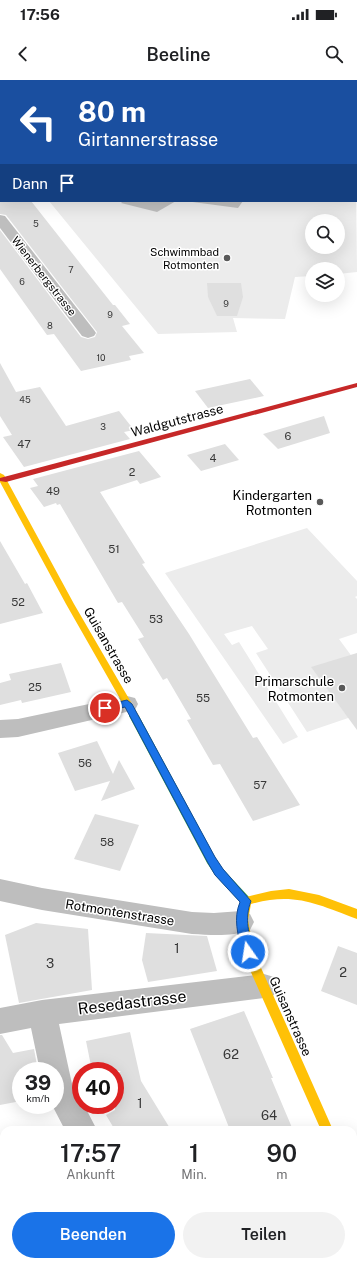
<!DOCTYPE html>
<html lang="de">
<head>
<meta charset="utf-8">
<style>
	:root { --surface:#fff; --page:#f2f2f2; --text:#202124; --muted:#757577; --accent:#1a73e8 }
	body { margin:0; font-family:"Public Sans",sans-serif; background:var(--page); color:var(--text); height:100vh; display:flex; flex-direction:column; font-size:15px; white-space:nowrap }
	* { box-sizing:border-box; margin:0 }
	p { font-size:13px; color:var(--muted) }
	.icon { flex:none; width:22px; height:22px; fill:none; stroke:currentColor; stroke-width:2; stroke-linecap:round; stroke-linejoin:round }
	.map { position:relative; flex:1; overflow:hidden }
	.drawer { position:absolute; left:0px; top:1046px; width:357px; height:140px; display:flex; flex-direction:column; background:var(--surface); border-radius:12px 12px 0 0; box-shadow:0 4px 16px #0002 }
	.drawer>* { flex:none }
	.banner { position:absolute; left:0px; top:0px; width:357px; height:122px; box-shadow:0 4px 16px #0002; background:#1a4fa0; color:#fff; overflow:hidden }
	.fabs { position:absolute; left:305px; top:134px; display:grid; gap:8px }
	.fabs a { display:grid; place-items:center; width:40px; height:40px; border-radius:50%; background:var(--surface); box-shadow:0 4px 16px #0002; font-size:20px }
	.speed { position:absolute; left:12px; top:982px; display:flex; gap:8px; font-size:20px; font-weight:700; text-align:center }
	.speed>* { display:grid; place-content:center; width:52px; height:52px; border-radius:50%; background:var(--surface); box-shadow:0 4px 16px #0002; line-height:1 }
	.speed small { font-size:10px; font-weight:400 }
	.speed .limit { border:6px solid #d22; background:#fff; color:#111 }
	.pin { position:absolute; display:grid; place-items:center; width:34px; height:34px; color:#fff; margin:-17px; border:2px solid #fff; border-radius:50%; box-shadow:0 1px 4px #0007 }
	.me { position:absolute; width:44px; margin:-22px; rotate:347deg; stroke-linejoin:round; filter:drop-shadow(0 0 3px #0008) }
	.turn { display:flex; align-items:center; gap:14px; height:84px; padding:0 12px; font-size:18px }
	.turn .icon { width:52px; height:52px; stroke-width:2.5 }
	.turn b { display:block; font-size:28px; line-height:34px }
	.then { display:flex; align-items:center; height:38px; padding:0 12px; background:#0003; gap:8px; font-size:15px }
	.eta { display:flex; justify-content:space-evenly; align-items:center; height:68px; text-align:center }
	.eta b { font-size:24px; font-weight:600; line-height:28px }
	.button { display:flex; gap:8px; margin-top:auto; padding:8px 12px }
	.button a { flex:1; height:46px; border-radius:24px; background:var(--accent); color:#fff; font-size:16px; font-weight:600; line-height:46px; text-align:center }
	.button a+a { background:var(--page); color:var(--text) }
	.status { display:flex; justify-content:space-between; align-items:center; height:28px; padding:0 20px; background:var(--surface); direction:ltr }
	.status svg { height:11px; fill:currentColor }
	header { display:flex; justify-content:space-between; align-items:center; height:52px; padding:0 12px; background:var(--surface); font-size:18px; font-weight:600 }
	.map>svg:first-child { display:block }
	.green { fill:#ececec; fill-rule:evenodd }
	.water { fill:#bfbfbf }
	.building { fill:#dfdfdf }
	.lines { fill:none; stroke-linecap:round; stroke-linejoin:round }
	.street { fill:#bebebe; fill-rule:evenodd }
	.fast { fill:#4caf50; fill-rule:evenodd }
	.slow { fill:#ffc107; fill-rule:evenodd }
	.jam { fill:#c62828; fill-rule:evenodd }
	.route { fill:#1a73e8; stroke:#114b97 }
	.poi-dot { fill:#595959; stroke:#fff; stroke-width:1.5 }
	.labels { text-anchor:middle; stroke-width:3; stroke-linejoin:round; paint-order:stroke }
	.far-number-label { font-size:9px; fill:#383838 }
	.far-poi-label { font-size:11px; fill:#000; stroke:#fff; text-anchor:end }
	.far-street-label { font-size:11px; fill:#000; stroke:#fff }
	.number-label { font-size:11px; fill:#383838 }
	.street-label { font-size:13px; fill:#000; stroke:#fff }
	.poi-label { font-size:13px; fill:#000; stroke:#fff; text-anchor:end }
	.near-number-label { font-size:13px; fill:#383838 }
	.near-street-label { font-size:16px; fill:#000; stroke:#fff }
</style>
</head>
<body>
<div class="status"><b>17:56</b><svg viewBox="0 0 49 12"><path d="M0 12V9h3v3zM5 12V6h3v6zM10 12V3h3v9zM15 12V0h3v12zM26 1h20v11H26zM47 4h2v5h-2z"/></svg></div>
<header><svg class="icon" aria-label="back" viewBox="0 0 24 24"><path d="M15 5l-7 7 7 7"/></svg>Beeline<svg class="icon" aria-label="search" viewBox="0 0 24 24"><circle cx="10" cy="10" r="6"/><path d="M15 15l6 6"/></svg></header>
<div class="map">
<svg width="357" height="1186" viewBox="0 0 357 1186">
	<rect width="100%" height="100%" fill="#fff"/>
	<g class="green">
		<path d="M356 102 357 192 338 194V189H312V196L295 197 285 239 233 238 237 252 158 254 49 121H356ZM312 141H338V167H312Z"/>
		<polygon points="307,448 357,501 357,516 355,517 357,519 357,553 339,559 353,578 312,588 345,633 357,629 357,635 307,652 256,573 268,569 252,546 224,554 232,565 239,562 298,657 283,664 165,493"/>
	</g>
	<g class="water">
		<polygon points="123,121 176,121 157,132 121,123"/>
		<polygon points="185,121 243,121 238,128"/>
	</g>
	<g class="building">
		<polygon points="0,121 31,121 113,225 115,225 130,244 122,246 144,273 129,276 131,280 81,291 54,254 47,255 0,189 0,150 81,257 88,259 95,257 97,252 6,135 0,134"/>
		<polygon points="207,203 241,203 243,217 237,236 217,236 208,217"/>
		<polygon points="0,283 16,312 40,307 66,346 119,331 134,350 124,352 130,359 24,387 3,357 12,355 0,336"/>
		<polygon points="250,299 264,316 208,328 195,311"/>
		<polygon points="324,336 330,353 278,369 263,354"/>
		<polygon points="225,364 239,380 201,391 187,375"/>
		<polygon points="139,371 161,397 140,404 137,400 100,412 145,483 142,484 189,554 253,658 257,657 300,725 253,741 220,684 213,685 187,640 191,639 167,598 163,600 138,559 144,557 122,522 118,523 60,424 57,425 56,423 44,427 30,408 38,406 33,399"/>
		<polygon points="0,461 25,504 27,503 43,533 0,544"/>
		<polygon points="357,573 357,650 311,587"/>
		<polygon points="61,583 71,612 22,623 21,620 0,625 0,603 11,600 9,594"/>
		<polygon points="97,661 113,694 119,680 135,709 101,721 110,701 75,711 58,673"/>
		<polygon points="95,734 139,745 120,791 74,779"/>
		<polygon points="36,843 88,849 92,910 19,923 5,855"/>
		<polygon points="146,853 207,856 217,891 148,902 142,880"/>
		<polygon points="338,866 357,873 357,925 321,911"/>
		<polygon points="244,931 273,998 271,998 293,1050 230,1050 190,949"/>
		<polygon points="130,952 141,1001 171,1050 115,1050 106,1035 115,1030 115,995 121,991 92,991 86,961"/>
		<polygon points="0,955 2,955 13,973 34,969 38,991 21,991 21,1021 0,1025"/>
	</g>
	<g class="lines">
		<g class="street">
			<polygon points="187,0 214,0 215,1 188,1"/>
			<polygon points="290,0 310,0 289,1"/>
			<rect x="356" y="77" width="1" height="8"/>
			<polygon points="0,135 5,136 94,250 96,253 94,256 88,258 82,256 0,148"/>
			<polygon points="127,616 135,618 138,624 135,630 18,657 0,658 0,640 18,639"/>
			<path d="M0 799 42 808 192 832 214 833 241 831 250 834 254 842 250 850C232 857 211 855 192 854L42 830 0 821Z"/>
			<polygon points="264,894 274,897 278,906 274,915 264,918 59,944 72,1004 81,1020 81,1025 84,1025 97,1050 65,1050 52,1025 55,1025 55,991 40,991 31,948 0,954 0,928 42,920"/>
			<polygon points="0,1115 4,1117 4,1155 0,1153"/>
			<polygon points="10,1182 43,1182 44,1186 11,1186"/>
			<polygon points="142,1182 175,1182 176,1186 143,1186"/>
		</g>
		<g class="fast">
			<polygon points="134,633 137,634 139,636 215,777 223,789 250,818 251,821 250,824 246,825 242,824 215,795 207,783 129,636 131,634"/>
			<polygon points="353,1104 357,1105 357,1125 353,1124"/>
		</g>
		<g class="slow">
			<polygon points="0,393 4,395 74,524 139,636 137,638 131,638 66,524 0,402"/>
			<path d="M289 809 319 815 357 829V839C316 824 295 812 251 824L248 840 254 872 333 1050H321L242 872 238 840 242 818 271 811Z"/>
		</g>
		<polygon class="jam" points="357,303 357,307 6,402 0,401 0,398"/>
	</g>
	<path class="route" d="M127 620 132 624 215 777 223 789 251 821C244 839 249 854 254 872L252 876 248 877 244 876 242 872C238 854 233 839 240 822L215 795 208 783 125 627 105 632 101 628 102 626Z"/>
	<g class="poi-dot">
		<circle cx="227" cy="178" r="4"/>
		<circle cx="320" cy="422" r="4"/>
		<circle cx="342" cy="608" r="4"/>
	</g>
	<g class="labels">
		<g class="far-number-label">
			<text x="36" y="147">5</text>
			<text x="71" y="193">7</text>
			<text x="22" y="205">6</text>
			<text x="226" y="227">9</text>
			<text x="110" y="238">9</text>
			<text x="50" y="249">8</text>
			<text x="101" y="281">10</text>
			<text x="25" y="323">45</text>
			<text x="103" y="350">3</text>
		</g>
		<g class="far-poi-label">
			<text x="219" y="176">Schwimmbad<tspan x="219" dy="13">Rotmonten</tspan></text>
		</g>
		<g class="far-street-label">
			<text transform="translate(44 196) rotate(52)" y="4">Wienerbergstrasse</text>
		</g>
		<g class="number-label">
			<text x="288" y="360">6</text>
			<text x="24" y="368">47</text>
			<text x="213" y="382">4</text>
			<text x="132" y="396">2</text>
			<text x="53" y="415">49</text>
			<text x="114" y="473">51</text>
			<text x="18" y="526">52</text>
			<text x="156" y="543">53</text>
			<text x="35" y="611">25</text>
			<text x="203" y="622">55</text>
			<text x="85" y="687">56</text>
			<text x="260" y="709">57</text>
			<text x="107" y="766">58</text>
		</g>
		<g class="street-label">
			<text transform="translate(177 340) rotate(-15)" y="5">Waldgutstrasse</text>
			<text transform="translate(109 565) rotate(60)" y="5">Guisanstrasse</text>
			<text transform="translate(120 832) rotate(9)" y="5">Rotmontenstrasse</text>
			<text transform="translate(291 936) rotate(66)" y="5">Guisanstrasse</text>
		</g>
		<g class="poi-label">
			<text x="312" y="420">Kindergarten<tspan x="312" dy="15">Rotmonten</tspan></text>
			<text x="334" y="606">Primarschule<tspan x="334" dy="15">Rotmonten</tspan></text>
		</g>
		<g class="near-number-label">
			<text x="177" y="873">1</text>
			<text x="50" y="888">3</text>
			<text x="343" y="897">2</text>
			<text x="231" y="979">62</text>
			<text x="140" y="1028">1</text>
			<text x="269" y="1040">64</text>
		</g>
		<g class="near-street-label">
			<text transform="translate(132 922) rotate(-7)" y="6">Resedastrasse</text>
		</g>
	</g>
</svg>
<div class="fabs">
<a><svg class="icon" aria-label="search" viewBox="0 0 24 24"><circle cx="10" cy="10" r="6"/><path d="M15 15l6 6"/></svg></a>
<a><svg class="icon" aria-label="layers" viewBox="0 0 24 24"><path d="M12 4l9 5-9 5-9-5zM3 14l9 5 9-5"/></svg></a>
</div>
<div class="speed"><div>39<small>km/h</small></div><div class="limit">40</div></div>
<div class="pin" style="left:105px;top:628px;background:#d93025"><svg class="icon" aria-label="arrive" viewBox="0 0 24 24"><path d="M6 21V4h12l-3 4 3 4H6"/></svg></div>
<svg class="me" style="left:248px;top:872px" viewBox="-20 -20 40 40"><circle r="17" fill="#1a73e8" stroke="#fff" stroke-width="3"/><path d="M0-11L8 9 0 5-8 9z" fill="#fff"/></svg>
<div class="banner">
<div class="turn"><svg class="icon" aria-label="left" viewBox="0 0 24 24"><path d="M17 20v-9H6M10 6l-5 5 5 5"/></svg><div><b>80 m</b>Girtannerstrasse</div></div>
<div class="then">Dann<svg class="icon" aria-label="arrive" viewBox="0 0 24 24"><path d="M6 21V4h12l-3 4 3 4H6"/></svg></div>
</div>
<section class="drawer">
<div class="eta">
<div><b>17:57</b><p>Ankunft</p></div>
<div><b>1</b><p>Min.</p></div>
<div><b>90</b><p>m</p></div>
</div>
<div class="button"><a>Beenden</a><a>Teilen</a></div>
</section>
</div>
</body>
</html>
